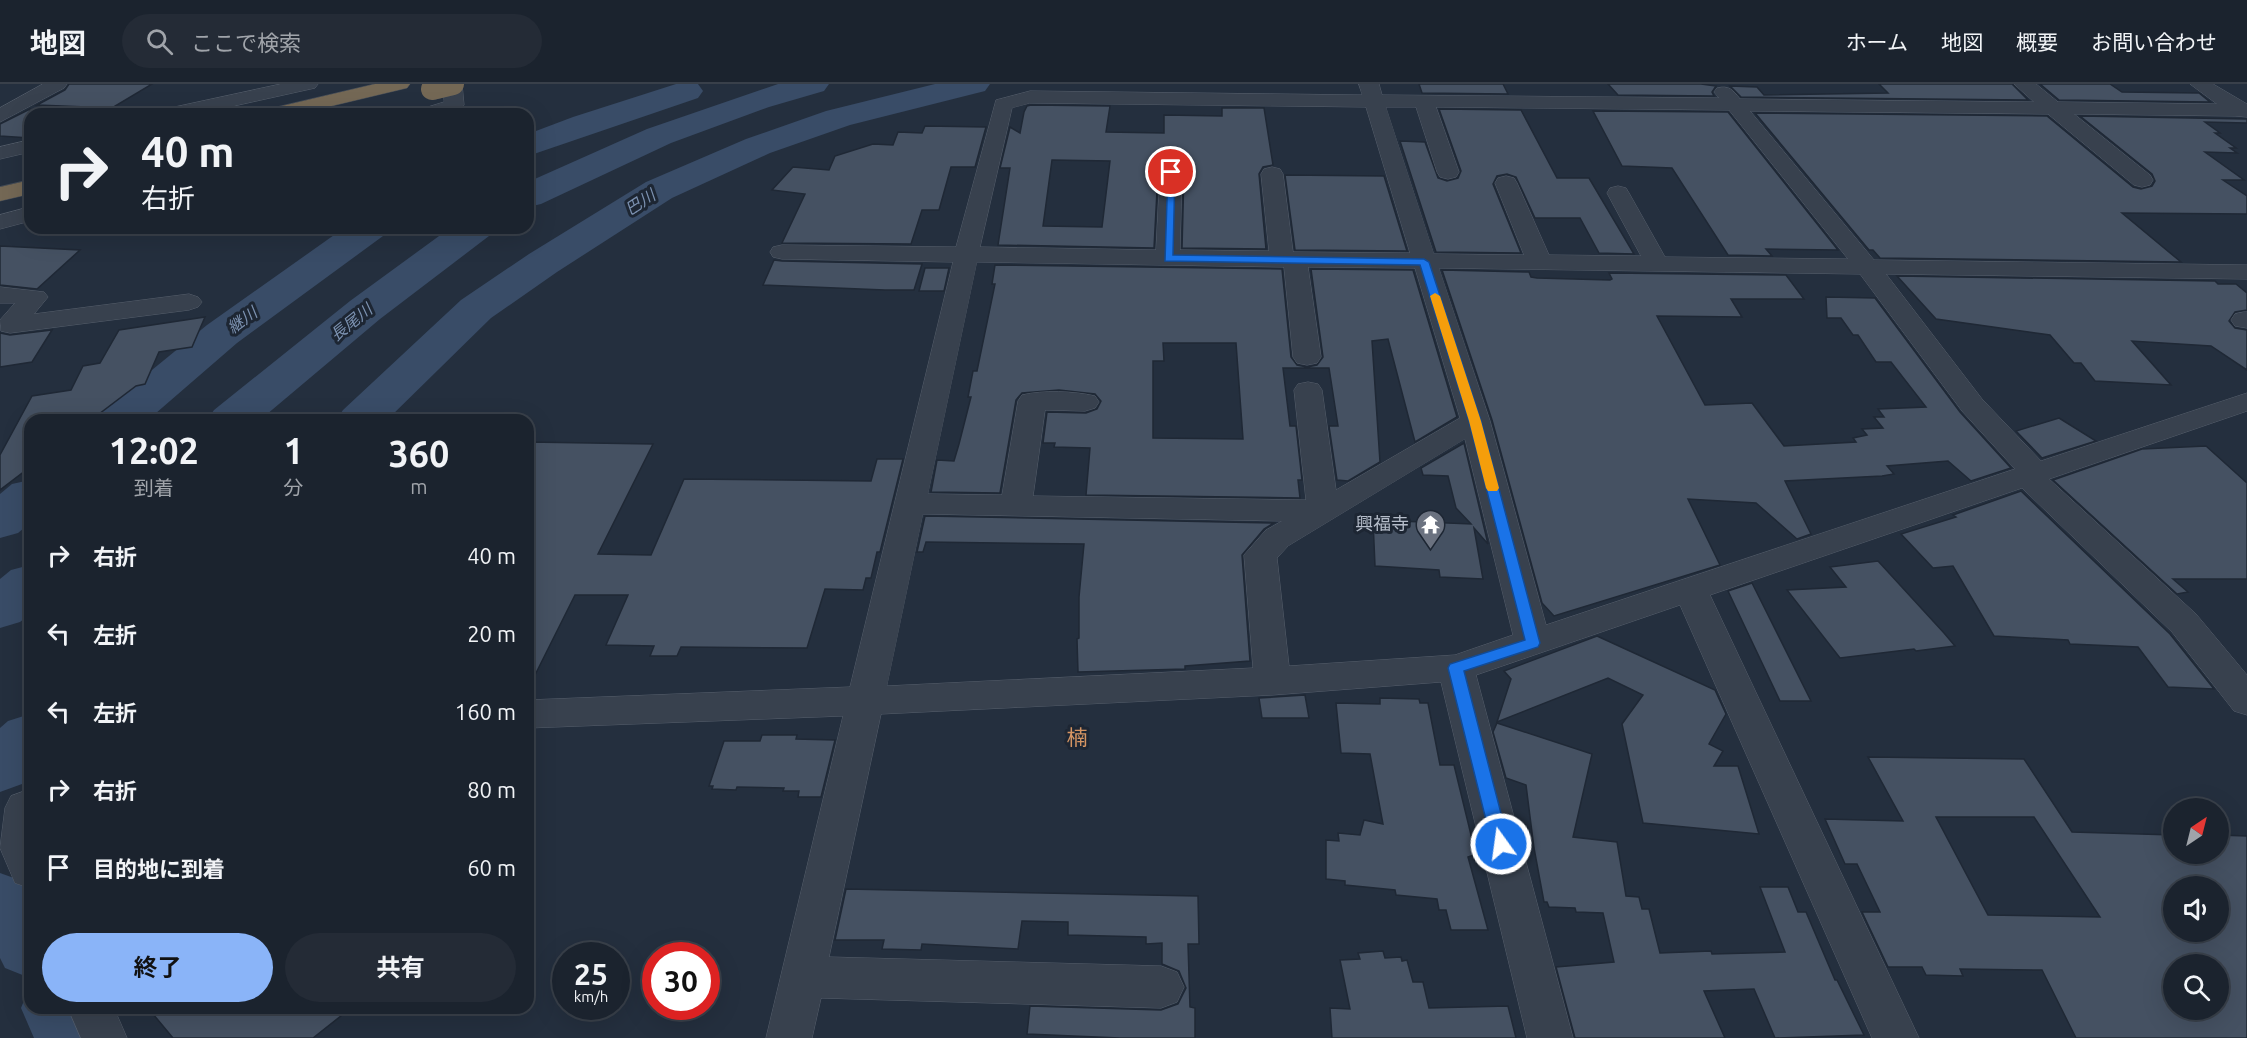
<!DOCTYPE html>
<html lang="ja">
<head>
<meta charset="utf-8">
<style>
	:root { --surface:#1b232e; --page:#242b36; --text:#f1f3f6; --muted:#a0a4aa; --line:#39404a; --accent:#8ab4f8 }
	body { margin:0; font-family:Ubuntu,"Noto Sans JP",sans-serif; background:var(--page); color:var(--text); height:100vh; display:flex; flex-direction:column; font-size:22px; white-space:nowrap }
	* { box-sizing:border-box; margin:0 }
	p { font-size:20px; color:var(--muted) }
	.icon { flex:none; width:33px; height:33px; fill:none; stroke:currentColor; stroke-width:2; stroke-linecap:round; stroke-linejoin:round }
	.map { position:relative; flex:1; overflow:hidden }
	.side { position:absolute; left:24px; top:330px; width:510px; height:600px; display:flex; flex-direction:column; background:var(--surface); border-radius:18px; box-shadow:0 6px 24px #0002,0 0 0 2px var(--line) }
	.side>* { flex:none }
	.hud { position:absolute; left:24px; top:24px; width:510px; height:126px; border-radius:18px; box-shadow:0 6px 24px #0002,0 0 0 2px var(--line); background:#1b232e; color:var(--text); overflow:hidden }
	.needle { width:39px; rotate:35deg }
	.tools { position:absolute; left:2163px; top:714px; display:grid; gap:12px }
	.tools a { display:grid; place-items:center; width:66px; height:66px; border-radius:50%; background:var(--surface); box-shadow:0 6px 24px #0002,0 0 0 2px var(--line); font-size:30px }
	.speed { position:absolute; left:552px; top:858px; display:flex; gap:12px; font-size:30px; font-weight:700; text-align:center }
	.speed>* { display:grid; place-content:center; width:78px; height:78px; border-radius:50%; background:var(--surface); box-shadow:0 6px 24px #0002,0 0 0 2px var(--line); line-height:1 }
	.speed small { font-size:15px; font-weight:400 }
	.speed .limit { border:9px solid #d22; background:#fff; color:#111 }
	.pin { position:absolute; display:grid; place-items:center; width:51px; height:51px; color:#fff; margin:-26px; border:3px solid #fff; border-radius:50%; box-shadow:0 2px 6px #0007 }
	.me { position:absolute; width:66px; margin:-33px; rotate:346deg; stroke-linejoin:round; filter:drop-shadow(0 0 4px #0008) }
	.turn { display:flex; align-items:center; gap:21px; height:126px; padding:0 18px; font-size:27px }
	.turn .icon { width:78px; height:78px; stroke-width:2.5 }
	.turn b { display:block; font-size:42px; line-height:51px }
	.eta { display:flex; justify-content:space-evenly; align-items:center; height:102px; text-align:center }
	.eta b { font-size:36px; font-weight:700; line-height:42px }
	.button { display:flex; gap:12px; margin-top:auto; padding:12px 18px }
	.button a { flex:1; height:69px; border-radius:36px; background:var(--accent); color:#111; font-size:24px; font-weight:700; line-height:69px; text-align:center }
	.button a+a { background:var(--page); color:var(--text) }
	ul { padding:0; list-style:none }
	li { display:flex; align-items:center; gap:18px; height:78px; padding:0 18px }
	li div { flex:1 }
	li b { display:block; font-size:22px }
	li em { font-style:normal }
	header { display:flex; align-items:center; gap:36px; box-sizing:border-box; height:84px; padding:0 30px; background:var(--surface); border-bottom:2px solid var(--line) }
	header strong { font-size:28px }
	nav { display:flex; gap:33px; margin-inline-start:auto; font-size:21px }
	.search { width:420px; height:54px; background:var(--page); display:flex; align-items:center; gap:15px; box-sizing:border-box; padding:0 21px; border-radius:33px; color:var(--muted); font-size:22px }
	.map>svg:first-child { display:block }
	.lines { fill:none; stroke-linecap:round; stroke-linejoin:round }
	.river { fill:#394c67; fill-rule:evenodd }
	.building { fill:#455162; stroke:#1f2835; stroke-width:1.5; fill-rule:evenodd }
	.street-casing { stroke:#565f6c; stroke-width:1 }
	.highway-casing { stroke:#434c59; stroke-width:1 }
	.street { fill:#38414e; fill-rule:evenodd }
	.highway { fill:#746855; fill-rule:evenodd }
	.highway-bridge-casing { stroke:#434c59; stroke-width:22; stroke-linecap:butt }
	.highway-bridge { stroke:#746855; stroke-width:22 }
	.route { fill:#1a73e8; stroke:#114b97; stroke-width:1.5 }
	.slow { fill:#f59e0b }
	.labels { text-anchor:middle; stroke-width:6; stroke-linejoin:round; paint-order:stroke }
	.far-water-label { font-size:16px; font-style:italic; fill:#7c92b1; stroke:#1d2633 }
	.poi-label { font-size:18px; fill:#b4bcc9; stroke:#1d2633; text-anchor:end }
	.quarter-label { font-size:21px; fill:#d59563; stroke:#1d2633 }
</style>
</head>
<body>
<header>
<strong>地図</strong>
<div class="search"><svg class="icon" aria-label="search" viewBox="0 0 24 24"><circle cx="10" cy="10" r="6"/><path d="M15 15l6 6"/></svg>ここで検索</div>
<nav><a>ホーム</a><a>地図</a><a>概要</a><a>お問い合わせ</a></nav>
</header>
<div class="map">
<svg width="2247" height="954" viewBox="0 0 2247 954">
	<rect width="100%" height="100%" fill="#242f3e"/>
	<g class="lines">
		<g class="river">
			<polygon points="676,0 698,0 703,7 698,14 528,72 528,50 573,33"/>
			<polygon points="778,0 829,0 824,7 769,23 671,59 541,120 528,123 528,98 647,45"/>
			<polygon points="935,0 990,0 985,7 850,41 770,69 672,114 557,188 491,234 387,336 336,336 343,326 461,216 529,170 646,98 746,55 826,27"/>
			<polygon points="344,144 388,144 383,152 237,259 148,336 96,336 103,326 207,241"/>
			<polygon points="450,144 494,144 489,152 380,235 260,336 207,336 214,326 350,217"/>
			<polygon points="30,396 30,439 18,449 0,454 0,410 12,400"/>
			<polygon points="30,481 30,530 20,538 0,544 0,495 11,486"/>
			<polygon points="30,630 30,693 22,700 0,708 0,644 8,637"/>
			<polygon points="0,789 25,798 30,804 30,894 5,884 0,874"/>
			<polygon points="30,902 30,924 100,924 114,954 34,954 21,924"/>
		</g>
	</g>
	<g class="building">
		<polygon points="69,0 152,0 112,24 37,21 65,6"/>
		<polygon points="1419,0 1503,0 1508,10 1422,9"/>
		<polygon points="1608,0 1701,0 1716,2 1712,8 1714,12 1618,11"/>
		<polygon points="1879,0 2012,0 2028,16 1741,13 1730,2 1757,3 1764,11 1888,9"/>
		<polygon points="2040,0 2110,0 2122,8 2199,9 2210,18 2059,16"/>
		<path d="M1031 21 1110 22 1106 48 1164 49V31L1222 32V24H1264L1273 81 1263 83 1259 90 1266 165 1182 164 1184 88 1180 81 1172 79 1162 81 1158 88 1154 164 998 161 1010 84H1000L1010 43 1020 49 1024 28 1027 22ZM1052 76 1110 77 1102 143 1043 142Z"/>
		<polygon points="30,25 30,54 0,52 0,40"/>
		<polygon points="1439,25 1521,26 1557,94 1589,94 1634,170 1599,169 1580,134 1535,134 1516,93 1507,90 1497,92 1493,100 1521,169 1436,168 1400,57 1425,58 1438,94 1447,97 1458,94 1461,87"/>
		<polygon points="1593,27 1728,28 1838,166 1766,165 1772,172 1728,171 1672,84 1622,82"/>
		<polygon points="1755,29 2047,32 2133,103 2141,105 2152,102 2155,97 2152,90 2080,32 2247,35 2247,39 2205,38 2220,49 2215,49 2236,64 2230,64 2237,69 2205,68 2244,96 2223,96 2247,112 2247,130 2122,129 2181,178 1880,174 1873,166 1869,166"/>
		<polygon points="925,42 986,43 975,83 951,83 939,126 922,126 911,160 782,159 805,110 772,106 793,83 829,86 835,72 873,60 893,61 898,48 922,49"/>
		<polygon points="1285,91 1384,92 1407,167 1295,166"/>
		<polygon points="0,162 80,166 37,205 0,201"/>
		<polygon points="774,176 782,177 922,180 914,206 885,206 763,201"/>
		<path d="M995 181 1282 185 1291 273 1297 281 1307 283 1317 281 1323 273 1311 185 1413 186 1457 333 1415 358 1388 255 1372 257 1380 378 1348 397 1337 396 1329 342H1338L1329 284H1283L1290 342H1296L1302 396H1298L1300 414 1086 411 1090 364 1054 363 1055 359H1043L1047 328 1086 329 1097 325 1101 317 1095 310 1059 306 1022 309 1016 316 1000 409 931 408 937 376 954 377 959 360 971 313H968L973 287H977L995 200H992ZM1163 259H1236L1243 355 1153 354V277H1164Z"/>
		<polygon points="925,184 949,184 944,207 919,207"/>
		<polygon points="1442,186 1529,188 1531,193 1537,194 1610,196 1612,195 1609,189 1786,191 1804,215 1731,215 1742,233 1657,232 1705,321 1752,319 1784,362 1856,358 1853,354 1867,351 1862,345 1883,344 1874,333 1884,333 1878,325 1926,323 1891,278 1876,278 1858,251 1853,251 1841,234 1827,234 1826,213 1875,214 1960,328 2011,384 1971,397 1948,377 1887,382 1894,390 1882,392 1785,397 1811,450 1797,455 1756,419 1688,415 1720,481 1554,532 1542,519 1492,336"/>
		<polygon points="1897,192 2215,197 2218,200 2236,200 2247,209 2247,226 2235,228 2229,237 2235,244 2247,246 2247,286 2211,262 2132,257 2171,301 2095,297 2081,279 2074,279 2050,251 1936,235"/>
		<polygon points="205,233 192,263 159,268 145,300 136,302 91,336 30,336 30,383 0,406 0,371 32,312 71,306 83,282 100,279 119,246"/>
		<polygon points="52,246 32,278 0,283 0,249 10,251"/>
		<polygon points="2059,334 2096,357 2042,374 2016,347"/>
		<polygon points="528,358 653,360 598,470 651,471 684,395 871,397 877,375 903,375 880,468 877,468 871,494 866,494 863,506 825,505 807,564 681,563 677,572 650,572 654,562 606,561 628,511 575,511 528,605"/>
		<polygon points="1464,359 1488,460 1474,444 1483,495 1440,493 1439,486 1375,482 1373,436 1471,440 1456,424 1448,392 1423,391 1421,384"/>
		<polygon points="2206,362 2247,399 2247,495 2173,495 2188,508 2177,510 2053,396 2142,365"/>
		<polygon points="2021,407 2170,550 2214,605 2168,603 2138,563 2070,560 2068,556 1994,552 1953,482 1933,484 1901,450 1956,433 1953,431"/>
		<polygon points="925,432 1274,439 1264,445 1242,471 1250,577 1185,582 1185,585 1078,588 1077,555 1079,554 1079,513 1084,460 926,458 923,468 917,468"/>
		<polygon points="1878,477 1944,549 1955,562 1916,567 1914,565 1840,574 1787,506 1846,503 1830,483"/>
		<polygon points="1752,499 1811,617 1780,617 1728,507"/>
		<polygon points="1597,552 1715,606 1726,630 1709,660 1723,667 1714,682 1738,682 1759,750 1643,739 1622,640 1643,611 1608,594 1497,638 1511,595 1504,587"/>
		<polygon points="1305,611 1309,634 1262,634 1259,614"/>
		<polygon points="1380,614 1419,615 1420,619 1428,619 1440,681 1454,681 1473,759 1474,771 1468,773 1488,846 1451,846 1446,826 1439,826 1437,815 1396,811 1395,806 1345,801 1345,797 1326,795 1326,756 1339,757 1338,749 1360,751 1364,736 1383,740 1370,670 1341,669 1336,619 1380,620"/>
		<polygon points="1497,639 1592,670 1573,753 1617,758 1626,812 1639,813 1642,825 1649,825 1660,869 1711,867 1712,870 1785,868 1760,803 1788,803 1798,828 1806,828 1835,896 1837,896 1864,951 1775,954 1754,905 1704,907 1725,954 1575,954 1556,883 1614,878 1603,829 1576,828 1575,824 1549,823 1547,818 1544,818 1534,764 1526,701 1506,694 1493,648"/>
		<polygon points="762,651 797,651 796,655 835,656 821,713 798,713 799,707 783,707 784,704 737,703 736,706 712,705 713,702 709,702 724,657 760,657"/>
		<path d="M1868 673 2024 675 2072 748 2174 751V770H2218V751L2247 752V954H2076L2042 886 1960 885 1963 892 1926 891 1922 883H1888L1862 828H1880L1857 780H1845L1825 735 1903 737ZM1936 733H2034L2100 833 1988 831ZM2174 802H2218V848H2174ZM2174 880H2218V926H2174Z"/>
		<polygon points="846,805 1198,812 1199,860 1188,860 1190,923 1195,924 1195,954 1120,954 1027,950 1030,922 1161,926 1178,920 1186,904 1179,887 1162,880 1162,859 1146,860 1146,853 1068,851 1068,838 1022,837 1018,865 922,860 921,866 882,865 884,856 835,856"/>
		<polygon points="1383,867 1385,874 1401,873 1402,877 1407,876 1413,898 1423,898 1429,924 1508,922 1516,954 1332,954 1330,924 1350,925 1340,876 1360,875 1358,869"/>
		<polygon points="148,924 351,924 313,954 173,954"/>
	</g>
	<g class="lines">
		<defs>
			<g id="street">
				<polygon points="43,0 67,0 64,4 0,38 0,24"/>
				<polygon points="281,0 318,0 315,4 198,30 160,30 163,26 170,24"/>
				<path d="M442 0H462L464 21C455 34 429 30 415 30L418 26 444 18Z"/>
				<path d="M1359 0H1379L1382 11 1719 14 1714 8 1717 4C1729 1 1733 6 1740 15L2034 18 2014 0H2036L2058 18 2217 20 2190 0H2213L2247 20V33L2235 32 2074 30 2150 91 2153 96 2150 101 2142 103 2134 101 2048 30 1750 27 1874 176 2247 181V195L1886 190 1982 315 2041 377 2247 309V327L2049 395 2196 530 2247 591V631L2234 627 2172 548 2022 404 1710 511 1919 954H1872L1680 521 1476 591 1573 954H1527L1441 598 1272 611 881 630 829 873 1161 882 1177 888 1184 903 1177 918 1161 924 821 914 812 954H766L843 632 528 644V616L850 603 953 178 782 175 773 173 770 168 773 163 782 161 956 163 996 16 1030 7 1362 11ZM1030 19 1366 23 1410 169 1293 168 1283 90 1280 85 1272 83 1264 85 1261 90 1269 167 1180 166 1182 88 1179 83 1171 81 1163 83 1160 88 1156 166 980 163 1012 24ZM1386 23H1416L1437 88 1440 93 1448 95 1456 93 1459 88 1436 23 1729 26 1848 175 1665 173 1629 109 1626 104 1618 102 1610 104 1607 109 1641 172 1549 171 1517 99 1514 94 1506 92 1498 94 1495 99 1524 171 1434 170ZM977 178 1284 183 1293 273 1297 279 1307 281 1317 279 1321 273 1308 183 1415 184 1460 334 1336 406 1322 306 1318 300 1308 298 1298 300 1294 306 1306 416 1033 412 1045 326 1085 327 1095 324 1099 318 1095 312C1074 307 1043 306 1022 311L1018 317 1002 411 928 410ZM1439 184 1860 190 1962 327 2015 385 1546 541 1490 337ZM1465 355 1513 551 1455 571 1289 582 1277 474 1288 462ZM923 430 1282 437 1266 446 1244 471 1253 584 887 602Z"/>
				<polygon points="30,56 30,68 0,75 0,63"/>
				<polygon points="30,123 30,137 0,145 0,131"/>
				<polygon points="0,203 44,208 48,213 34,230 189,210 198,213 202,218 198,223 189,226 10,249 1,247 0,236 15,219 0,219"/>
				<polygon points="2244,228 2247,228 2247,244 2235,242 2231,236 2235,230"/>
				<polygon points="25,707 30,709 30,804 15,799 0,764 5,724 11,712"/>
				<polygon points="68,924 114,924 127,954 81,954"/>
			</g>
			<g id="highway">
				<polygon points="375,0 410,0 407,4 298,30 262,30 265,26"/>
				<polygon points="30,96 30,110 0,117 0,103"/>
			</g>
		</defs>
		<use href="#street" class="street-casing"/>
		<use href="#highway" class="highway-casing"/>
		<use href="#street" class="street"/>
		<use href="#highway" class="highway"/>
		<defs>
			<polyline id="highway-bridge" points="432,5 453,0"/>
		</defs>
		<use href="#highway-bridge" class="highway-bridge-casing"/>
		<use href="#highway-bridge" class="highway-bridge"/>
	</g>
	<polygon class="route" points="1168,86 1175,88 1173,171 1424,175 1429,178 1481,337 1540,559 1538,563 1464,587 1509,760 1507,765 1501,767 1495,765 1492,760 1448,584 1450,580 1525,556 1469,337 1420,181 1165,177"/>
	<polygon class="slow" points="1435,209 1440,212 1481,337 1499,404 1497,407 1488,407 1486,404 1469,337 1430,212"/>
	<defs>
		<symbol id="temple-pin" viewBox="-11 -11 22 30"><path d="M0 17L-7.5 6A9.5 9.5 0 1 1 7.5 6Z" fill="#6b7280" stroke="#1d2633"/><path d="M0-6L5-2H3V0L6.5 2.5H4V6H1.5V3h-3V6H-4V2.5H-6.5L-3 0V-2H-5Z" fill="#fff"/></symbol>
	</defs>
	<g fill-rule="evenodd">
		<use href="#temple-pin" x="1414" y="424" width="33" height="45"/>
	</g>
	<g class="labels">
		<g class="far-water-label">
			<text transform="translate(640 118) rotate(-33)" y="6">巴川</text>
			<text transform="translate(242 236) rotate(-36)" y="6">継川</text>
			<text transform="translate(351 238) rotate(-39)" y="6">長尾川</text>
		</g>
		<g class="poi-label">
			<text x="1409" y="446">興福寺</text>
		</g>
		<g class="quarter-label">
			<text x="1077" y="661">楠</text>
		</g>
	</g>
</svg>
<div class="tools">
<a><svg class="needle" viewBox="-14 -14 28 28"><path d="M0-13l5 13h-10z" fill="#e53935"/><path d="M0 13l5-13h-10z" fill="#a0a4aa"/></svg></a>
<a><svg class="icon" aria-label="sound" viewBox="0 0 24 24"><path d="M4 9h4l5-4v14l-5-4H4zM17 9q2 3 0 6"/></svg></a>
<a><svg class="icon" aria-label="search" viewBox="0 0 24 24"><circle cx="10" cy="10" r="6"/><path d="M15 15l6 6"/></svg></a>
</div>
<div class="speed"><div>25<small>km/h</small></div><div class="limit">30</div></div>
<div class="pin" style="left:1171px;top:88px;background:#d93025"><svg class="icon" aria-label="arrive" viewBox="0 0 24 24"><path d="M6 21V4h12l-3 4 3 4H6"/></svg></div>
<svg class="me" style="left:1501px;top:760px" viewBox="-20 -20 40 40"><circle r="17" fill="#1a73e8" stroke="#fff" stroke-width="3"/><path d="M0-11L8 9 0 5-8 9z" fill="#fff"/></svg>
<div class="hud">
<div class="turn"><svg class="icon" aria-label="right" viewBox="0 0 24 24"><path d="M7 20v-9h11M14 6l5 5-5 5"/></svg><div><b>40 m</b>右折</div></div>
</div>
<section class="side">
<div class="eta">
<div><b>12:02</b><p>到着</p></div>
<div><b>1</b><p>分</p></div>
<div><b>360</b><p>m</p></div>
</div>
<ul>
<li><svg class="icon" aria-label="right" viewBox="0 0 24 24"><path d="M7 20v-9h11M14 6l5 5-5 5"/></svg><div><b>右折</b></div><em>40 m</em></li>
<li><svg class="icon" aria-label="left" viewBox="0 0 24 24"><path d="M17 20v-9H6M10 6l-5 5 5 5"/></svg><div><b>左折</b></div><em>20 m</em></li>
<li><svg class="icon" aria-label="left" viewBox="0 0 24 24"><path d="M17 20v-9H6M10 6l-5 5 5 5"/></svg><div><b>左折</b></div><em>160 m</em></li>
<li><svg class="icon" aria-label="right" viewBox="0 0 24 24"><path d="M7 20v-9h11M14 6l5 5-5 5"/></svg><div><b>右折</b></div><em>80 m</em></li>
<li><svg class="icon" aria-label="arrive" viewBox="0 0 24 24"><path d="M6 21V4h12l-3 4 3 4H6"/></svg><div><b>目的地に到着</b></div><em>60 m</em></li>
</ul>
<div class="button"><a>終了</a><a>共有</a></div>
</section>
</div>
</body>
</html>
